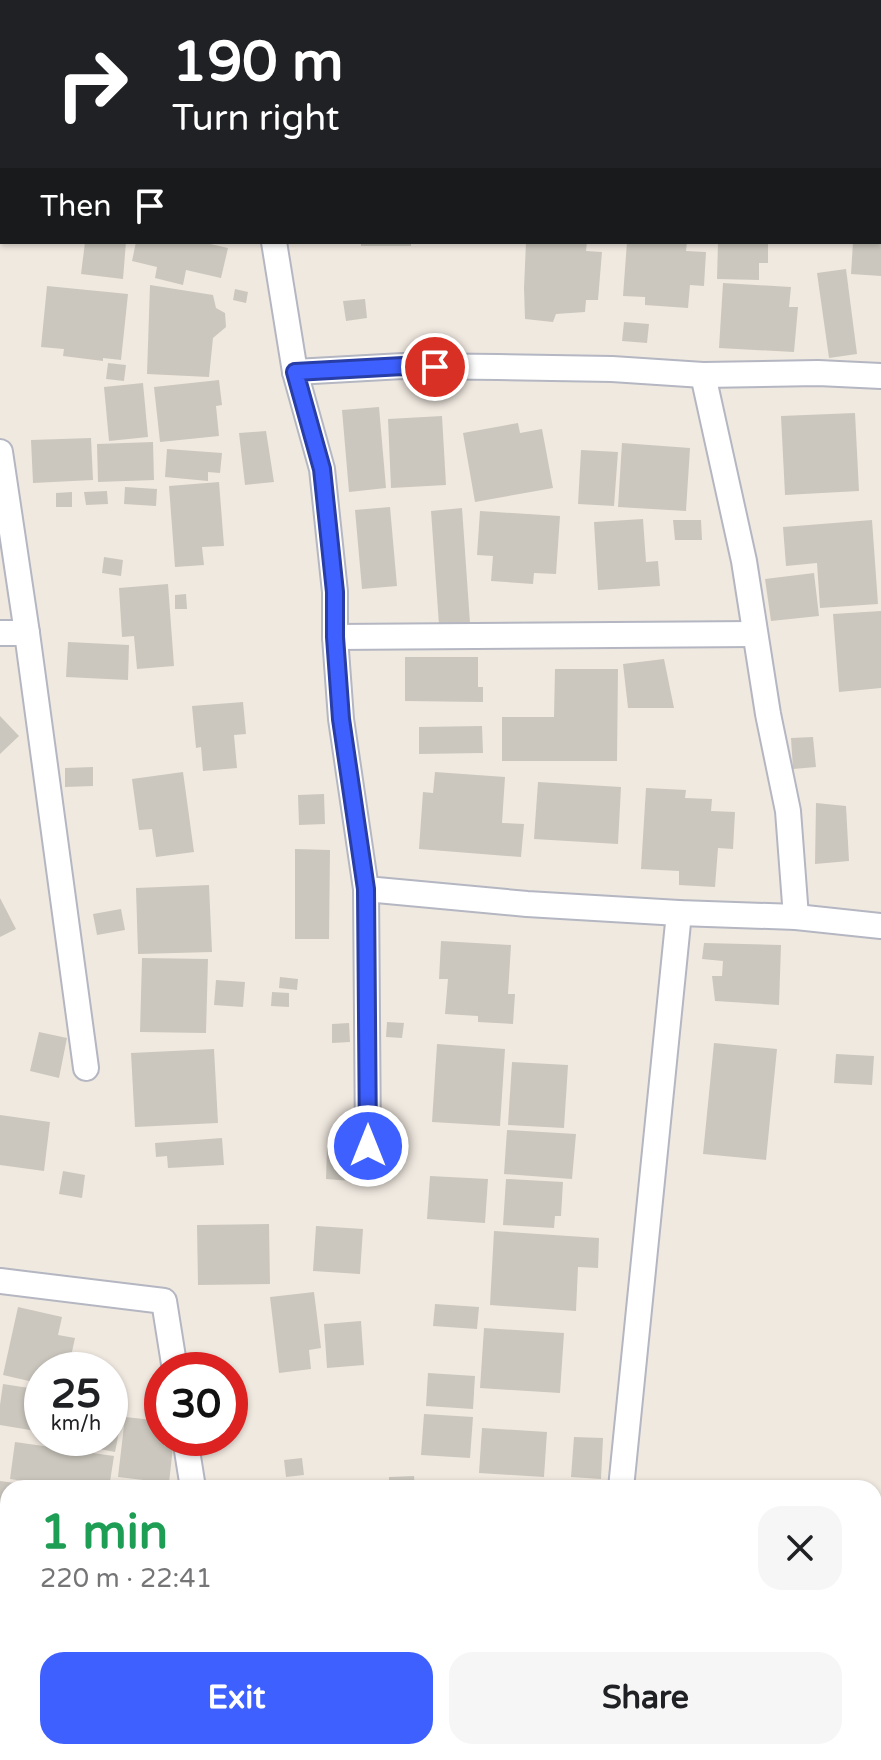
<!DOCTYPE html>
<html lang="en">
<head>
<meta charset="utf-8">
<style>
	:root { --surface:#fff; --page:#f6f6f6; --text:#202124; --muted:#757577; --accent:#3e60ff }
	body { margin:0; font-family:"Varela Round",sans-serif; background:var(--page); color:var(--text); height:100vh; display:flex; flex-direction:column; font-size:30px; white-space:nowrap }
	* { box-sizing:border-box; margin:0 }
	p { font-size:26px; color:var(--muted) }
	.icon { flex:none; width:44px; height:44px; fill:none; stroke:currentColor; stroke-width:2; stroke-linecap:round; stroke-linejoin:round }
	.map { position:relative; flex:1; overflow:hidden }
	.drawer { position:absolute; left:0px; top:1480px; width:882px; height:280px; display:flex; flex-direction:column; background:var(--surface); border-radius:24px 24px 0 0; box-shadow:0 2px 6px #0004 }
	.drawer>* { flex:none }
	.hud { position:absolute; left:0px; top:0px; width:882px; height:244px; box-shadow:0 2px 6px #0004; background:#202124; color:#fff; overflow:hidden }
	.speed { position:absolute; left:24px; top:1352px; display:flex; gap:16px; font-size:40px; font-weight:700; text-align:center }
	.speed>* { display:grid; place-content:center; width:104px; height:104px; border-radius:50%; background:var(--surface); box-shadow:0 2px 6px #0004; line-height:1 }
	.speed small { font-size:20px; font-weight:400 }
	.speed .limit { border:12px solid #d22; background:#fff; color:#111 }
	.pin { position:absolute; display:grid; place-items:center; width:68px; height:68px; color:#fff; margin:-34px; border:4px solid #fff; border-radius:50%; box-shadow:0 2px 8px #0007 }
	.me { position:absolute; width:88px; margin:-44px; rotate:0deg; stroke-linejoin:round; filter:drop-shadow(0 0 6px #0008) }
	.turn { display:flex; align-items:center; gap:28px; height:168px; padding:0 40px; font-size:36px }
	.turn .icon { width:104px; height:104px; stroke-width:2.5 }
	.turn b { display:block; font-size:56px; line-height:68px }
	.then { display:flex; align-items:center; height:76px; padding:0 40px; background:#0003; gap:16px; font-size:30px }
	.round { display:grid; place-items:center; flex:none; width:84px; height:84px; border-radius:24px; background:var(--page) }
	.headline { display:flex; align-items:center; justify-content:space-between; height:136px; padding:0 40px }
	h1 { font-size:48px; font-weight:700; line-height:60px; color:#1e9e55 }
	.cta { display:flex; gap:16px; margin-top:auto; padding:16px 40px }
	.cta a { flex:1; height:92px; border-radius:24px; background:var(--accent); color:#fff; font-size:32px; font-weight:700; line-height:92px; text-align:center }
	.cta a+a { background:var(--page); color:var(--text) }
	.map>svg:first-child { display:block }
	.building { fill:#cbc7be }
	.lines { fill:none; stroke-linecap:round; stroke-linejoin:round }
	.street-casing { stroke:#b4b6c2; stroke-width:28 }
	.street { stroke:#fff; stroke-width:24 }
	.route-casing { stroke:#283ea6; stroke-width:20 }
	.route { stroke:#3e60ff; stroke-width:14 }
</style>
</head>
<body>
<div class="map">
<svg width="881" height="1760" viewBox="0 0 881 1760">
	<rect width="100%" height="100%" fill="#f0e9e0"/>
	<g class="building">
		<polygon points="85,242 126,242 123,279 81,274"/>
		<polygon points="136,242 211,242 210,244 228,248 221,278 186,270 183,285 155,278 157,267 132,261"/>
		<rect x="361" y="242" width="50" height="4"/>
		<polygon points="526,242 587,242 586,251 602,252 598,300 586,300 585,312 556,314 553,322 525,319 524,288"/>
		<polygon points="627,242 687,242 686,251 706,252 704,286 690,285 688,308 645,305 645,297 623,296"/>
		<polygon points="718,242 768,242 768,263 759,263 759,280 717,279"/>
		<polygon points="853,242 881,242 881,276 851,274"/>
		<polygon points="846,269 857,354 829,358 817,273"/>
		<polygon points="723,283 791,287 789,307 798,307 794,352 719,348"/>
		<polygon points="150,285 213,295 216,308 225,313 226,327 213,338 209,377 147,374"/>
		<polygon points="47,286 128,294 121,360 103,358 103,361 63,356 64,349 41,347"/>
		<polygon points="235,289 248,292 246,303 233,300"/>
		<polygon points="365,299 367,318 346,321 343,301"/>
		<polygon points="624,322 649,324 647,343 622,341"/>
		<polygon points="108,363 126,365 124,381 106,379"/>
		<polygon points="219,380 222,405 216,406 219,436 160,442 154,387"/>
		<polygon points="143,383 148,437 109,441 104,387"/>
		<polygon points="379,407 386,488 349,492 342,410"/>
		<polygon points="855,413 859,491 785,495 781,416"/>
		<polygon points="442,416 446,485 391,488 388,419"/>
		<polygon points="518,423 520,433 542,429 553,488 475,502 463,433"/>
		<polygon points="266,431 274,482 245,485 239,433"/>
		<polygon points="91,438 93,480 33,483 31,440"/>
		<polygon points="153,442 154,480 98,482 97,444"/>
		<polygon points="622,443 690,448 686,511 618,507"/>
		<polygon points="167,449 222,453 220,473 208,472 208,481 165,477"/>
		<polygon points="581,450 618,452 614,506 578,504"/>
		<polygon points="219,482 224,546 202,547 204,565 175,567 169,486"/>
		<polygon points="125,487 157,489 156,506 124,504"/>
		<polygon points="107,491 108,504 86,505 84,492"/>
		<polygon points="72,492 72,507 56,507 56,493"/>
		<polygon points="390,507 397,586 362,589 355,510"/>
		<polygon points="462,508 470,623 439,625 431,511"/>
		<polygon points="480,511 560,516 556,574 534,573 533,584 491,581 493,556 477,555"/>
		<polygon points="643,519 646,562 658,561 660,586 598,590 594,522"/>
		<polygon points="673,520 701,520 702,540 675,540"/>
		<polygon points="872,520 878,604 820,608 817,563 786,566 783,527"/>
		<polygon points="104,557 123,560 121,576 102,573"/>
		<polygon points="814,573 819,616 771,621 765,579"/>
		<polygon points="168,584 174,666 137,669 134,636 122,637 119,588"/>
		<polygon points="186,594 187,609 175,609 175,595"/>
		<polygon points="881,611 881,688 839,692 833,614"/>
		<polygon points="68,642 129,645 128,680 66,677"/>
		<polygon points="405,657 478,657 478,687 483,687 483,702 405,701"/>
		<polygon points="664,659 674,708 628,708 623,664"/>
		<polygon points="555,669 618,669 617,761 502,761 502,717 554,717"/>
		<polygon points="243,702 246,734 234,735 237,768 203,771 201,747 196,748 192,706"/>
		<polygon points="0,716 19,736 0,754"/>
		<polygon points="482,726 483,753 419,754 419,727"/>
		<polygon points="813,737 816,767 793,769 791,738"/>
		<polygon points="93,767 93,786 65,787 65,768"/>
		<polygon points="183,772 194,852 156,857 152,829 139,830 132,779"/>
		<polygon points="435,772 505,777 502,823 524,824 521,857 419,849 423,792 433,793"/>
		<polygon points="538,782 621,787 618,844 534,839"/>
		<polygon points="646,788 686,790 685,798 712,799 711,811 735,812 733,849 718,848 715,887 679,885 679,871 641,869"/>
		<polygon points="324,794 325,824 299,825 298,795"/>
		<polygon points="816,803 846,806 849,861 815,864"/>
		<polygon points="295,849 330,850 329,939 295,939"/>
		<polygon points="209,885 212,952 138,954 136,888"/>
		<polygon points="0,898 16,929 0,937"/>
		<polygon points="121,909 125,930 97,935 93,914"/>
		<polygon points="441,941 511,945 508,994 515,994 513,1024 478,1022 478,1016 445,1014 448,979 439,979"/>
		<polygon points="704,943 781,945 779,1005 715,1001 712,976 722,976 723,961 702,959"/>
		<polygon points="142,958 208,959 206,1033 140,1032"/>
		<polygon points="280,977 298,979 297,990 279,988"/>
		<polygon points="216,980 245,982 243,1007 214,1005"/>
		<polygon points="272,992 289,993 289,1007 271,1006"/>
		<polygon points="387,1022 404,1023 402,1038 386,1037"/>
		<polygon points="349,1023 350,1042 332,1043 332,1024"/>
		<polygon points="39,1032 67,1038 59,1078 30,1071"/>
		<polygon points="714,1043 777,1049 766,1160 703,1154"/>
		<polygon points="437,1044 505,1049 500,1126 432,1122"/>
		<polygon points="214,1049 218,1123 135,1127 131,1053"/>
		<polygon points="836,1054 874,1056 872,1085 834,1083"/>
		<polygon points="512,1062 568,1065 564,1128 508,1125"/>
		<polygon points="0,1115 50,1122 44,1171 0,1165"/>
		<polygon points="507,1130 576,1134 572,1179 504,1174"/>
		<polygon points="222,1138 224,1165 168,1168 167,1156 156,1157 155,1143"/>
		<polygon points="327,1148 354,1149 352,1181 326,1179"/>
		<polygon points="63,1171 85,1175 82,1198 59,1194"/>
		<polygon points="430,1176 488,1179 485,1223 427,1219"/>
		<polygon points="506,1179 563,1182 561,1216 555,1216 554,1228 503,1225"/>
		<polygon points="269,1224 270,1284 198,1285 197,1225"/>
		<polygon points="316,1226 363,1229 360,1274 313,1271"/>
		<polygon points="494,1231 599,1238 598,1268 578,1267 576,1311 490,1305"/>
		<polygon points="314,1292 321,1348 309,1350 311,1369 279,1373 270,1297"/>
		<polygon points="435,1304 479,1307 477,1329 433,1326"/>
		<polygon points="18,1307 62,1317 58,1335 75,1338 68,1370 42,1370 42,1384 3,1375"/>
		<polygon points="361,1321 364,1365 327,1368 324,1324"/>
		<polygon points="484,1328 564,1333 560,1393 480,1388"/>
		<polygon points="428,1373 475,1376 473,1409 426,1406"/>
		<polygon points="3,1384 42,1390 42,1432 0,1425 0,1405"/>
		<polygon points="110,1404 124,1406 115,1452 64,1442 65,1438 110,1438"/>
		<polygon points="424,1414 473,1417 470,1458 421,1455"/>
		<polygon points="125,1417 162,1421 162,1438 165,1438 164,1446 173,1447 169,1483 118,1477"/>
		<polygon points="482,1428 547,1432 544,1477 479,1473"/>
		<polygon points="574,1437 603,1438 601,1479 571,1477"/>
		<polygon points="15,1442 114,1456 109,1488 35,1488 36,1483 10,1479"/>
		<polygon points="302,1458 304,1475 286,1477 284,1460"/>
		<polygon points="414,1476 415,1488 389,1488 389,1477"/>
		<polygon points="0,1481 30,1485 30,1488 8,1488 8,1529 0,1528"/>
		<polygon points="874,1601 881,1602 881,1645 874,1644"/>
		<polygon points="4,1603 8,1604 8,1640 0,1639"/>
		<polygon points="0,1666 8,1668 8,1752 32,1752 31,1759 0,1753 2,1729 0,1728"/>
		<polygon points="64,1752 151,1752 150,1760 63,1760"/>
		<rect x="288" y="1752" width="71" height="8"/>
		<polygon points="513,1752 540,1752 564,1755 563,1760 511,1760"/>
	</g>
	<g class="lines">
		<defs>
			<g id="street">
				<polyline points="250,0 250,2"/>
				<polyline points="880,75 881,75"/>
				<polyline points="274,242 295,372 322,469 335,592 335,637 341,719 366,889 527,904 679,913 796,917 881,926"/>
				<polyline points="295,372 403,366 498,367 612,369 703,375 818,373 881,376"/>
				<polyline points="703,375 744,561 768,714 788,811 796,917"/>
				<polyline points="0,452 27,633 86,1068"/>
				<polyline points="0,633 27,633"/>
				<polyline points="335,637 755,634"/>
				<polyline points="366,889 368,1146"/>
				<polyline points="0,1281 164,1301 175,1370"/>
				<polyline points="185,1438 193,1488"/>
				<polyline points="621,1488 679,913"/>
				<polyline points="874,1530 881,1531"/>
				<polyline points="234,1752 236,1760"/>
				<polyline points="428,1760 430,1752"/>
			</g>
		</defs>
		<use href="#street" class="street-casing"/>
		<use href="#street" class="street"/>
	</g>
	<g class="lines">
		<defs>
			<polyline id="route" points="368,1146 366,889 341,719 335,637 335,592 322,469 295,372 403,366 435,367"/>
		</defs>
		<use href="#route" class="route-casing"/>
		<use href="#route" class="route"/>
	</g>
</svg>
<div class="speed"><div>25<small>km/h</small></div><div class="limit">30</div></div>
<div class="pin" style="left:435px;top:367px;background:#d93025"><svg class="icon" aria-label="arrive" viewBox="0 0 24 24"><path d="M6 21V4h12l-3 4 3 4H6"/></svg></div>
<svg class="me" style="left:368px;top:1146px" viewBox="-20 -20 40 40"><circle r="17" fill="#3e60ff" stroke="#fff" stroke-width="3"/><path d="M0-11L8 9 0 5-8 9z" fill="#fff"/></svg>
<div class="hud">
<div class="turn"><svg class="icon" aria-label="right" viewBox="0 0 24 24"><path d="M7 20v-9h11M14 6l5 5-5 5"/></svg><div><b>190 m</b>Turn right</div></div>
<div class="then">Then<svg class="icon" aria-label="arrive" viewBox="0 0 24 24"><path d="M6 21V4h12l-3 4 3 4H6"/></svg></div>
</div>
<section class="drawer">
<div class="headline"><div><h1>1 min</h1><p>220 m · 22:41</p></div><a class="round"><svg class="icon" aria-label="close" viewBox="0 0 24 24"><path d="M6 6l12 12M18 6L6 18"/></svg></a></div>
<div class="cta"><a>Exit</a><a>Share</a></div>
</section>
</div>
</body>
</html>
